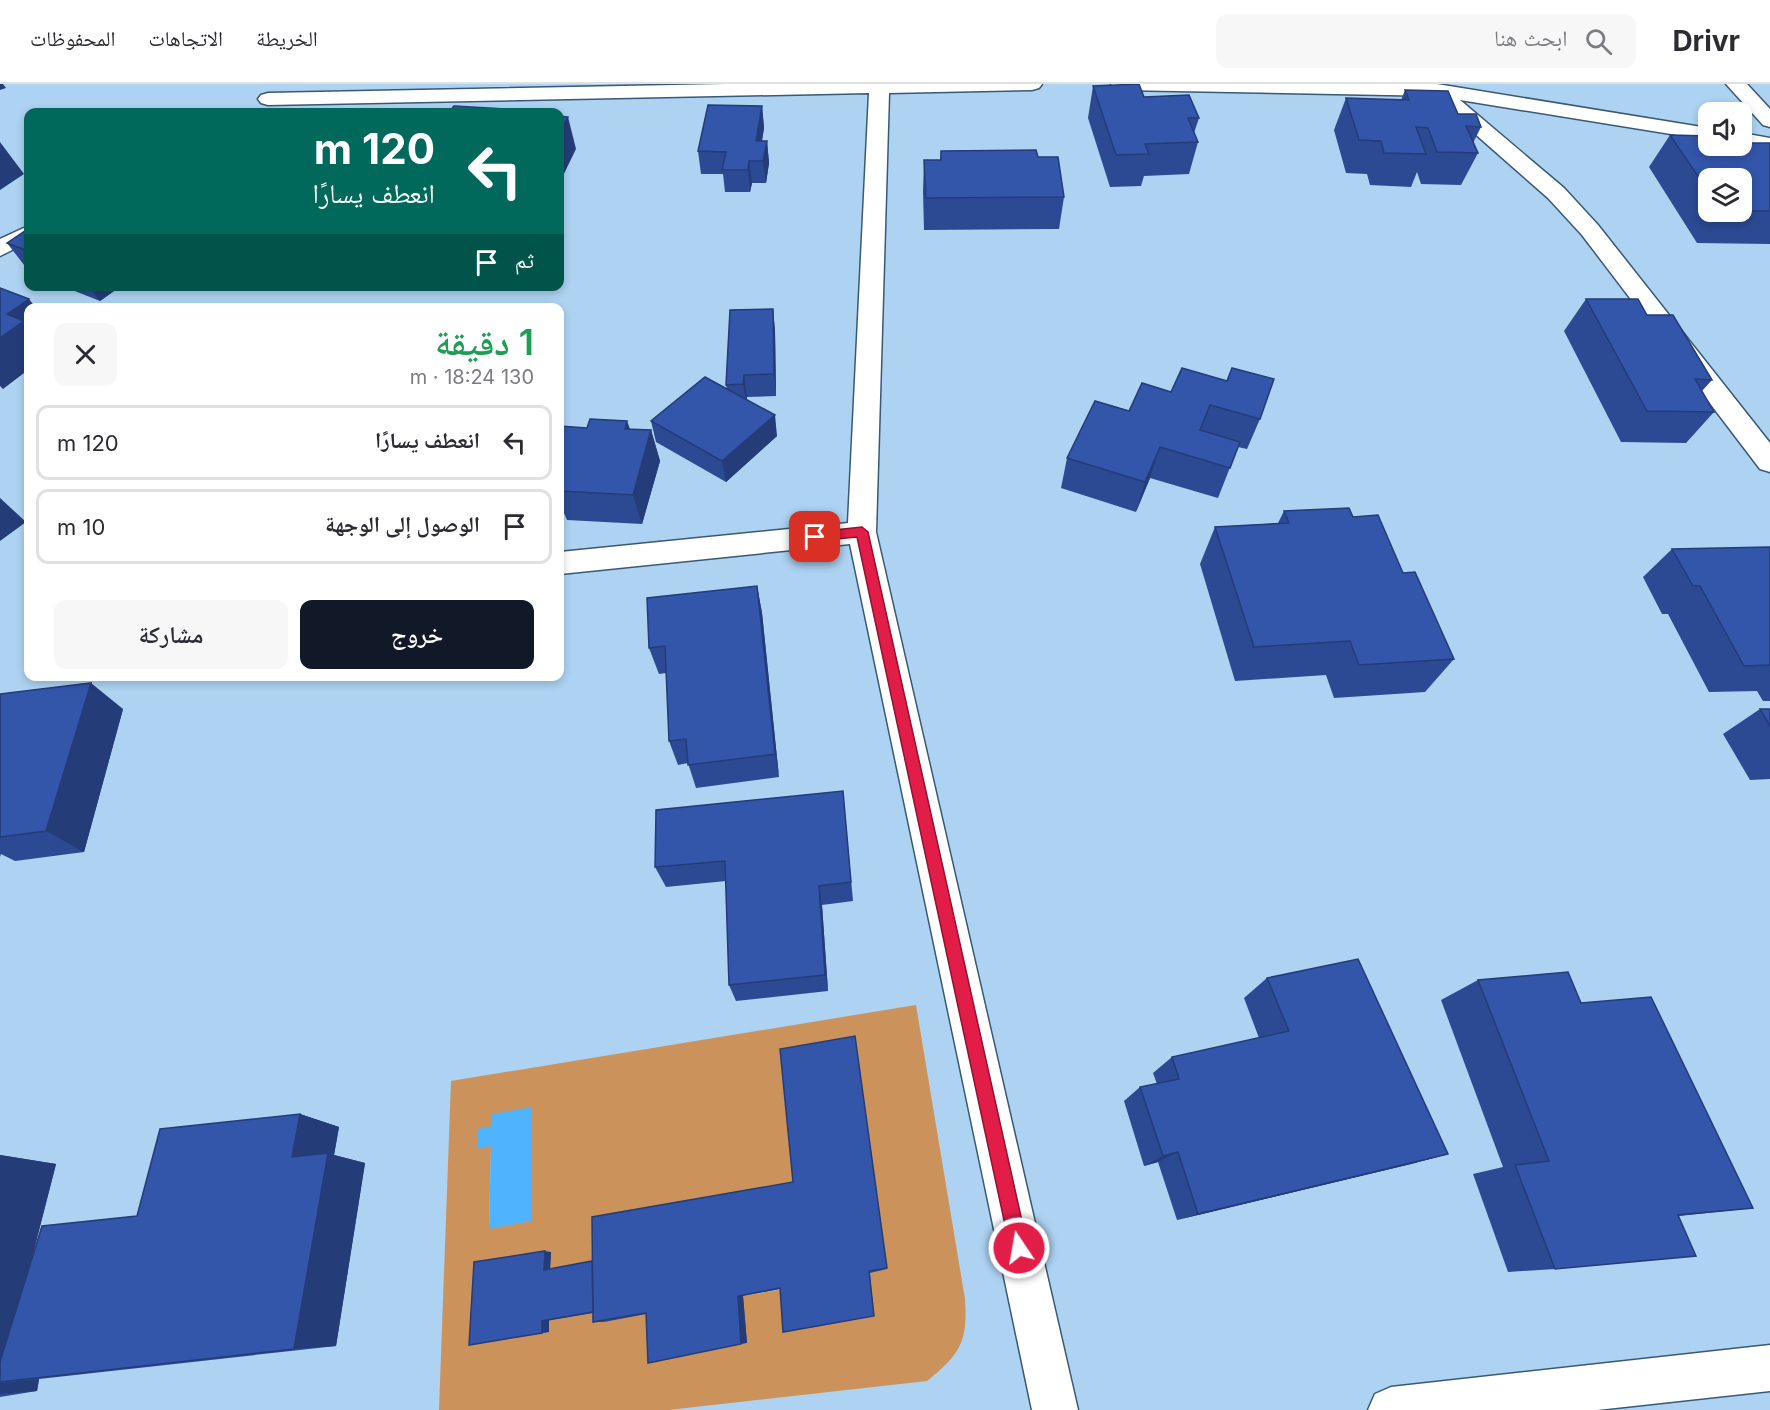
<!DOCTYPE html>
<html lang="ar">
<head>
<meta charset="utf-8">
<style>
	:root { --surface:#fff; --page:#f7f7f7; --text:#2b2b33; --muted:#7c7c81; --line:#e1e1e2; --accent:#111827 }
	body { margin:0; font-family:Inter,"Noto Naskh Arabic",sans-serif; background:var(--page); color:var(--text); direction:rtl; height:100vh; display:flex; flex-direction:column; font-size:22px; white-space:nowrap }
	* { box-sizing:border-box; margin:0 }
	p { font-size:20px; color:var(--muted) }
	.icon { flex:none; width:33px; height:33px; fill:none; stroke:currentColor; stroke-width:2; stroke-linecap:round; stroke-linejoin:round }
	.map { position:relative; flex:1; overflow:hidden; direction:ltr }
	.details { position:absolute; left:24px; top:219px; width:540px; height:378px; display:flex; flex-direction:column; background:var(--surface); border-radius:12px; box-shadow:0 3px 9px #0003; direction:rtl }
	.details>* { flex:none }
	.hud { position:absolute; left:24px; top:24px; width:540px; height:183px; border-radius:12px; box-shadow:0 3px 9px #0003; direction:rtl; background:#00695c; color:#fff; overflow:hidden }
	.tools { position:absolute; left:1698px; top:18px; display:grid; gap:12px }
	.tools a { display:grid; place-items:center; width:54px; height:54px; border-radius:12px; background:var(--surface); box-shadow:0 3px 9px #0003; font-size:30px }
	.pin { position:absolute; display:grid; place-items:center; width:51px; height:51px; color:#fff; margin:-26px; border-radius:12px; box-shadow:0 3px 9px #0006 }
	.me { position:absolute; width:66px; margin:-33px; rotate:348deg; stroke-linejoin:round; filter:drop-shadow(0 0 4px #0008) }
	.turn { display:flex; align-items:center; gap:21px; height:126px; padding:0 30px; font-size:27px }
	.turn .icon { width:78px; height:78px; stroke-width:2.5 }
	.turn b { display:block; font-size:42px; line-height:51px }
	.then { display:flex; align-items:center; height:57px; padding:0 30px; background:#0003; gap:12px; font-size:22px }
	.round { display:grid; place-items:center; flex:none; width:63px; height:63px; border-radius:12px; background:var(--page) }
	.headline { display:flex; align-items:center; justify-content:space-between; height:102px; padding:0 30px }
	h1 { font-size:36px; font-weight:600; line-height:45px; color:#1e9e55 }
	.cta { display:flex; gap:12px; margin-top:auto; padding:12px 30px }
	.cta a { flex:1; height:69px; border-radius:12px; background:var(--accent); color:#fff; font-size:24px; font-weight:600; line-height:69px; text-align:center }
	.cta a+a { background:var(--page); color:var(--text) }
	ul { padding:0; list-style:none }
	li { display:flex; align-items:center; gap:18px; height:75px; margin:0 12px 9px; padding:0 18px; border:3px solid var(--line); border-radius:12px }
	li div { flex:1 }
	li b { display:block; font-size:22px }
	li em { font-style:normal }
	header { display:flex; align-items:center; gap:36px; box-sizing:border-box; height:84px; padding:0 30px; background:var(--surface); border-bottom:2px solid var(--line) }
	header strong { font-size:28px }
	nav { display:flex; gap:33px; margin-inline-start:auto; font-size:21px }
	.search { width:420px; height:54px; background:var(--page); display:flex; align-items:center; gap:15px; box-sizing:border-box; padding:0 21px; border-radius:12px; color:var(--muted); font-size:22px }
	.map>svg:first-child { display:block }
	.green { fill:#cb935b; fill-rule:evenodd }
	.water { fill:#50b3fe }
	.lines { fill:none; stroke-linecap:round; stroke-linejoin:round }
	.minor-casing { stroke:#395975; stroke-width:3 }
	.minor { fill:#fff; fill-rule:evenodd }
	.wall { fill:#2c4a93; fill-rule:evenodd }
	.shaded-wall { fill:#243c78 }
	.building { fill:#3356ab; stroke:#243c78; stroke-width:1.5 }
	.route { fill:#e11d48; stroke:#92132f; stroke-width:1.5 }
</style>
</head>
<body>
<header>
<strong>Drivr</strong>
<div class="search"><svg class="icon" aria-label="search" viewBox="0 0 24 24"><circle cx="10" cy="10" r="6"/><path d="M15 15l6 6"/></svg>ابحث هنا</div>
<nav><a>الخريطة</a><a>الاتجاهات</a><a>المحفوظات</a></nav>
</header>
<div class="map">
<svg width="1770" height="1326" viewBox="0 0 1770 1326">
	<rect width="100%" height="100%" fill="#add2f2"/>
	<path class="green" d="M916 921 965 1215C968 1258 960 1270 927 1297L668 1326H439L451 997ZM491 1062 530 1137 489 1144ZM796 1102 870 1189 874 1232 784 1205 743 1212 604 1227 549 1236V1248L477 1259 603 1177Z"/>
	<polygon class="water" points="532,1023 531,1137 489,1145 491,1062 477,1065 478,1045 491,1042 492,1030"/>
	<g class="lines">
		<defs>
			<g id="minor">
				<polygon points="725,0 1042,0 1039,4 1032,6 889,9 876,448 1078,1326 1032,1326 850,460 560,490 560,468 848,439 869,9 268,21 261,19 258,15 261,11 268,9"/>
				<polygon points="1111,0 1437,0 1708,44 1708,56 1460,16 1564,104 1598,141 1770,359 1770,388 1760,385 1582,151 1548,114 1440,19 1437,15 1439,12 1121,6 1114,4"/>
				<polygon points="1726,0 1747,0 1770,25 1770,43 1763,41"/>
				<polygon points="1742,49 1770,54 1770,66 1742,61"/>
				<polygon points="28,142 28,158 0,172 0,155"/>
				<polygon points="1770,1261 1770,1307 1597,1326 1368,1326 1375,1310 1391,1303"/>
			</g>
		</defs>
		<use href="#minor" class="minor-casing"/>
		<use href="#minor" class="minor"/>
	</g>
	<g class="wall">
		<polygon points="1093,2 1144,13 1199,34 1194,49 1198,58 1189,90 1144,92 1141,102 1110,103 1088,34"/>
		<polygon points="1405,6 1458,30 1481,43 1473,59 1478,69 1461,101 1421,100 1417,88 1411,103 1370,101 1367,90 1346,89 1334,46 1346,14 1401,16"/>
		<polygon points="762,22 764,44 762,57 767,57 769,79 766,99 752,99 750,108 725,108 723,90 701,90 698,67"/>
		<path d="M1670 51 1745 59H1770V160L1697 159 1649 83ZM1708 94H1742V128H1708Z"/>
		<polygon points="941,67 1038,73 1064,113 1059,145 924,146 923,108 924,76 940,76"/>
		<polygon points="28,145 28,186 7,159"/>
		<polygon points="62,202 121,202 100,217"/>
		<polygon points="1586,215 1647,231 1712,296 1702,307 1714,328 1686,359 1621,358 1564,247"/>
		<polygon points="773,225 775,247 776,312 747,313 747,316 777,352 726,398 656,358 651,337 727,305 726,301"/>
		<polygon points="1142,299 1260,335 1247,365 1238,363 1218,414 1150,394 1136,428 1061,404 1067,374 1129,327"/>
		<polygon points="627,337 630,345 651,346 660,377 642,440 567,436 560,420 560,342 587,344"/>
		<polygon points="1284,427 1353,433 1403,489 1454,575 1425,608 1334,614 1326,591 1235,597 1200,480 1215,443 1278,439"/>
		<polygon points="1770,463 1770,617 1763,617 1757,607 1709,608 1668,530 1662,530 1643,493 1672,465"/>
		<polygon points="757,502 762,529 779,693 696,704 688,679 678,681 669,657 666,589 659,590 649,564"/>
		<polygon points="0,610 123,625 84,768 15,777 1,770 0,773"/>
		<polygon points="1760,625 1770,625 1770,695 1750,696 1723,650"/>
		<polygon points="843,707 853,817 822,821 828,907 736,917 729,901 726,797 666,803 655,783"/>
		<polygon points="1267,894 1448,1070 1411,1080 1177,1136 1158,1078 1144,1082 1124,1017 1140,1003 1157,1000 1153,989 1172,973 1259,954 1244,914"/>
		<polygon points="1478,896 1581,919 1753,1124 1679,1132 1555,1185 1508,1188 1473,1090 1503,1083 1441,916"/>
		<polygon points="300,1030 339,1043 334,1071 365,1079 336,1262 39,1295 37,1307 0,1313 0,1071 56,1080 33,1170 137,1132"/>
		<polygon points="551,1168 550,1185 887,1184 887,1185 870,1189 874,1232 780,1205 743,1212 747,1259 646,1230 604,1238 593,1238 593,1229 549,1236 549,1248 469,1261"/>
	</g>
	<g class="shaded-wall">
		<polygon points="0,0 3,0 6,4 0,6"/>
		<polygon points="762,22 764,44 758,79 756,57"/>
		<polygon points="568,33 576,65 560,98 560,48"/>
		<polygon points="767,57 769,79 766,99 763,77"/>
		<polygon points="0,58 24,90 0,106"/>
		<polygon points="749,77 752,99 750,108 748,86"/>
		<polygon points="88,202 121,202 100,217"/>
		<polygon points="29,215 36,224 28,224 28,286 3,305 0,302 0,254 7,230"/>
		<polygon points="773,225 775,247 776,312 774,290"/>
		<polygon points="744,291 747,313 747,321 743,300"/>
		<polygon points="775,331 777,352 726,398 722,377"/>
		<polygon points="627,337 636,367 625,345"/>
		<polygon points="651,346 660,377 642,440 633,411"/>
		<polygon points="1160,363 1150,394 1136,428 1145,398"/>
		<polygon points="0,414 26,438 0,457"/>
		<polygon points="757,502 762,529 779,693 775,670"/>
		<polygon points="91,599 123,625 84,768 46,747"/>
		<polygon points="819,802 822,821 828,907 825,891"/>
		<polygon points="300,1030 339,1043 334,1071 365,1079 336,1262 294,1265 292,1073"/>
		<polygon points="1178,1068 1158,1078 1144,1082 1163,1072"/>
		<polygon points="1448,1070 1411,1080 1177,1136 1198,1130"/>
		<polygon points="0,1071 56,1080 0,1298"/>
		<polygon points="545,1167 551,1168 550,1186 544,1186"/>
		<polygon points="738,1212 743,1212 747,1259 741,1260"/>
		<polygon points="549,1236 549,1248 542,1249 542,1237"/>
		<polygon points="39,1295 37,1307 0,1310 0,1299"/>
	</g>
	<g class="building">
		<polygon points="1139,0 1144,13 1189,11 1199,34 1188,34 1198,58 1145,60 1149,70 1116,71 1093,2"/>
		<polygon points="1405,6 1448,7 1458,30 1476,30 1481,43 1466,42 1478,69 1437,68 1428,44 1416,43 1426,70 1384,69 1381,57 1359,56 1346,14 1409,16"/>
		<polygon points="708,21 762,22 756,57 767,57 763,77 749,77 748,86 722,86 726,68 698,67"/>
		<polygon points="454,22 554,28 449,28"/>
		<polygon points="560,32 568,33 560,48"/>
		<polygon points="1670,51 1708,52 1708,62 1742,62 1742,54 1745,59 1770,59 1770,127 1742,127 1742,94 1708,94 1708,107"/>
		<polygon points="1036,66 1038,73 1058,73 1064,113 926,114 924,76 941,76 941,67"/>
		<polygon points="28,145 28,167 7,159"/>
		<polygon points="0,204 29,215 7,230 24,237 0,254"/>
		<polygon points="1586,215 1638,215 1647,231 1673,231 1712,296 1695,295 1714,328 1647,327"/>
		<polygon points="773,225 774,290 744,291 743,300 726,301 730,226"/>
		<polygon points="1182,284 1227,297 1232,284 1274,295 1260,335 1210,321 1200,346 1240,358 1230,384 1160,363 1145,398 1067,374 1095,317 1129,327 1142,299 1171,308"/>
		<polygon points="705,293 775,331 722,377 651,337"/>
		<polygon points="590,335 627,337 625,345 651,346 633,411 560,407 560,342 587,344"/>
		<polygon points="1349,424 1353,433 1378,431 1403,489 1415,488 1454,575 1359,581 1350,557 1254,563 1215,443 1289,439 1284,427"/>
		<polygon points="1770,463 1770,581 1744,582 1700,502 1693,502 1672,465"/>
		<polygon points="757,502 775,670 688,681 686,655 669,657 665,562 649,564 647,514"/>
		<polygon points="91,599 46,747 0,753 0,610"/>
		<polygon points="1760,625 1770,625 1770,642"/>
		<polygon points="843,707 851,798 819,802 825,891 729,901 725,777 655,783 656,726"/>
		<polygon points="1358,875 1448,1070 1198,1130 1178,1068 1163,1072 1140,1003 1179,995 1172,973 1289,947 1267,894"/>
		<polygon points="1568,888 1581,919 1651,913 1753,1124 1678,1131 1696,1172 1555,1185 1515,1081 1549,1077 1478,896"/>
		<polygon points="855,952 887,1184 869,1187 874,1232 783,1248 780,1204 738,1212 741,1260 648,1279 646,1229 593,1238 592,1133 793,1098 780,965"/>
		<polygon points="300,1030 292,1073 328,1069 294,1265 0,1298 0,1278 42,1142 137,1132 160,1045"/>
		<polygon points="545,1167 544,1186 592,1177 593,1228 542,1237 542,1249 469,1261 474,1178"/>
	</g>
	<polygon class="route" points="862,443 868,448 1028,1164 1025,1170 1019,1173 1013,1170 1010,1164 857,453 815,457 809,453 815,448"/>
</svg>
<div class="tools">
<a><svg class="icon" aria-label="sound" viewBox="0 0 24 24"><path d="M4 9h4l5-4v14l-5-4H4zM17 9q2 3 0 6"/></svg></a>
<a><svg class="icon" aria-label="layers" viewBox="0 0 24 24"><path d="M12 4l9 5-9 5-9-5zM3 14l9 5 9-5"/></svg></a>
</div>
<div class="pin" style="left:815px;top:453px;background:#d93025"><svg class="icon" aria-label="arrive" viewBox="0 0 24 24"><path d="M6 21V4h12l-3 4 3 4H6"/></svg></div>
<svg class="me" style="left:1019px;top:1164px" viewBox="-20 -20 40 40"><circle r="17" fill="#e11d48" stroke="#fff" stroke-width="3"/><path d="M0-11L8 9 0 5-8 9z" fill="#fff"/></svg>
<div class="hud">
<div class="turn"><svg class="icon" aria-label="left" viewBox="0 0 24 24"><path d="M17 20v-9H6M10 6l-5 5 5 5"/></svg><div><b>120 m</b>انعطف يسارًا</div></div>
<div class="then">ثم<svg class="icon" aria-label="arrive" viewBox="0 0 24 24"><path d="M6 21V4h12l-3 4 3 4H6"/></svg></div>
</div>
<section class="details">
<div class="headline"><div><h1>1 دقيقة</h1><p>130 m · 18:24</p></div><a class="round"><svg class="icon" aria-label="close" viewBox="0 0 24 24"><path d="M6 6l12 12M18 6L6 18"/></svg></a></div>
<ul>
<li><svg class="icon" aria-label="left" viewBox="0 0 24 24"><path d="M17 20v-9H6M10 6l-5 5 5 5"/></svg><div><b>انعطف يسارًا</b></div><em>120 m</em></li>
<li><svg class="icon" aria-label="arrive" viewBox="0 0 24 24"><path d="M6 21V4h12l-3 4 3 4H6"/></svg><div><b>الوصول إلى الوجهة</b></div><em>10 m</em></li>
</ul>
<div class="cta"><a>خروج</a><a>مشاركة</a></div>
</section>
</div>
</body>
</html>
